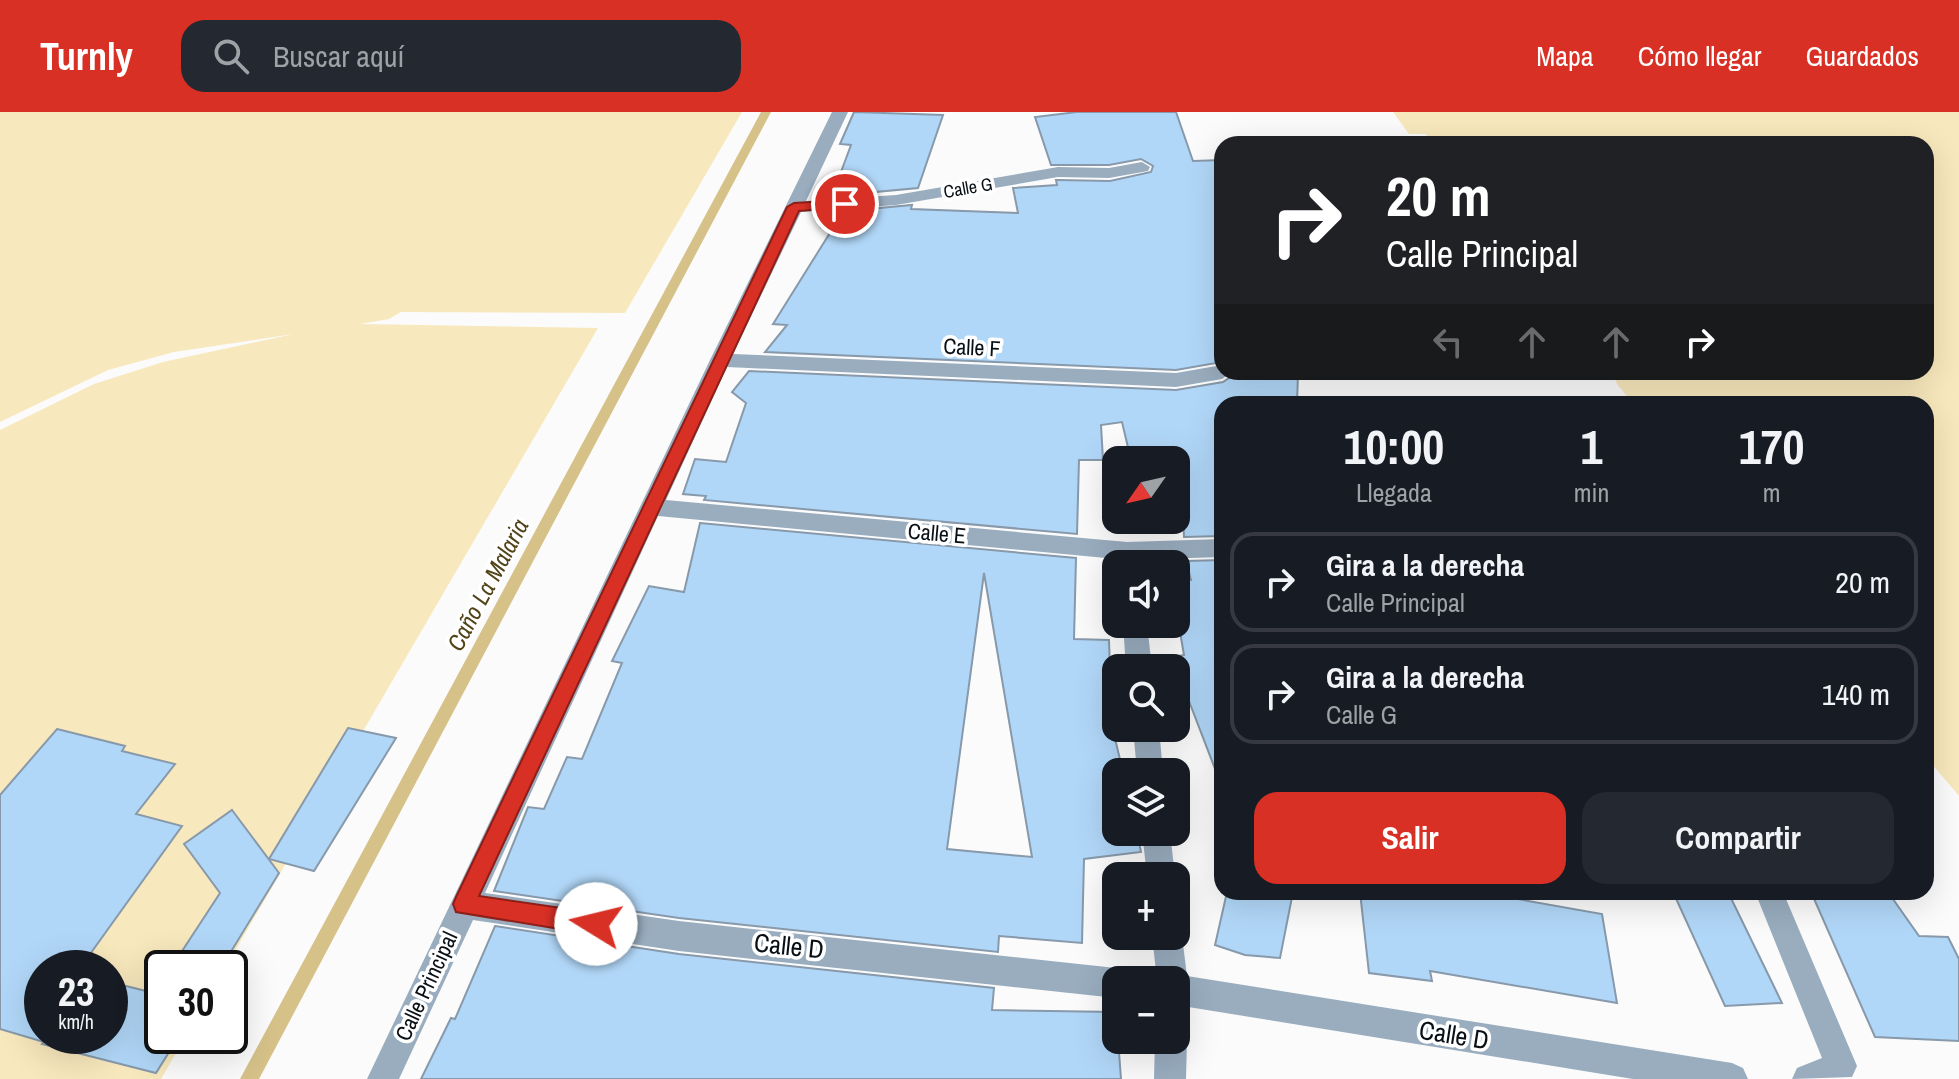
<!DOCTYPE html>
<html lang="es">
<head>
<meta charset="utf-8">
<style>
	:root { --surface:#171b24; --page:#242831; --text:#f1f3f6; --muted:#9ea1a6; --line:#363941; --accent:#d93025 }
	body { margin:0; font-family:"Archivo Narrow",sans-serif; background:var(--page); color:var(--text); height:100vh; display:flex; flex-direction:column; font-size:30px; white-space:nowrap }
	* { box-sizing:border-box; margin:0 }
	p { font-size:26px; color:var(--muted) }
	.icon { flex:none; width:44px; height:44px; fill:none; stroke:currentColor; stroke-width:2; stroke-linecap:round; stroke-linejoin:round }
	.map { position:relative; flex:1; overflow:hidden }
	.sheet { position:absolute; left:1214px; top:284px; width:720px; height:504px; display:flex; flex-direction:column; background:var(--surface); border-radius:24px; box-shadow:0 8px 32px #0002 }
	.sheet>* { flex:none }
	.banner { position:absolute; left:1214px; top:24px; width:720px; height:244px; border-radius:24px; box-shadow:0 8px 32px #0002; background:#202124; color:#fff; overflow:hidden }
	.needle { width:52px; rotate:236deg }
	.tools { position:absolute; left:1102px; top:334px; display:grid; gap:16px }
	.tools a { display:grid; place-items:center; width:88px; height:88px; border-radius:16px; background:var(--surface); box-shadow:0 8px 32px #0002; font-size:40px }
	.speed { position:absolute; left:24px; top:838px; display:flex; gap:16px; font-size:40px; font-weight:700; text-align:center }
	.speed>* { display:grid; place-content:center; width:104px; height:104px; border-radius:50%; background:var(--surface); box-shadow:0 8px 32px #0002; line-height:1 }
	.speed small { font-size:20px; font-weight:400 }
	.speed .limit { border:4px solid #111; border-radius:12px; background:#fff; color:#111 }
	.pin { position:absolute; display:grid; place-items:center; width:68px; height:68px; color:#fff; margin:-34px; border:4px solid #fff; border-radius:50%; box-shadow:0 2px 8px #0007 }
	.me { position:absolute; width:88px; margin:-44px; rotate:279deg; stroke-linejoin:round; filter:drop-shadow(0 0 6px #0008) }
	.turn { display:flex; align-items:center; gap:28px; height:168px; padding:0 40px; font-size:36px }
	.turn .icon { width:104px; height:104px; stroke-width:2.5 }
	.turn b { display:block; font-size:56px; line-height:68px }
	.lanes { display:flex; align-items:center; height:76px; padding:0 40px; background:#0003; justify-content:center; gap:40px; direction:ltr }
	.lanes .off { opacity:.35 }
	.eta { display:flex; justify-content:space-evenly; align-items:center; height:136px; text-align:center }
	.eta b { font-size:48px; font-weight:800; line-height:56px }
	.cta { display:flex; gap:16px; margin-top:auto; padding:16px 40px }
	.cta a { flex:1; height:92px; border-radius:24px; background:var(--accent); color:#fff; font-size:32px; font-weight:800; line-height:92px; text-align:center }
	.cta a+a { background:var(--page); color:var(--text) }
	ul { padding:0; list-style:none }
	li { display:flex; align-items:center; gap:24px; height:100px; margin:0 16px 12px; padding:0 24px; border:4px solid var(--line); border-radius:24px }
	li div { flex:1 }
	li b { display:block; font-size:30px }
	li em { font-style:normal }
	header { display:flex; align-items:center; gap:48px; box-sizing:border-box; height:112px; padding:0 40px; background:var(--accent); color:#fff }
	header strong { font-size:38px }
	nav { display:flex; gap:44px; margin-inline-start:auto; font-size:28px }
	.search { width:560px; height:72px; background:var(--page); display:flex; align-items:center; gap:20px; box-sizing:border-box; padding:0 28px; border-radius:24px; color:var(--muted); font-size:30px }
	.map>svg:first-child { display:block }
	.green { fill:#f8e8bd; fill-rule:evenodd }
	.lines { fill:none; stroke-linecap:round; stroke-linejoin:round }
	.stream { fill:#d6c189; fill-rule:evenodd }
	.building { fill:#b1d7f8; stroke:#8799aa; stroke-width:2; fill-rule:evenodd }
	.minor { fill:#99adbf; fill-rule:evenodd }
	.route { fill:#d93025; stroke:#8d1f18; stroke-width:2 }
	.labels { text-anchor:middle; stroke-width:7; stroke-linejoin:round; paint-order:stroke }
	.far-street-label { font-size:18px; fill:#091015; stroke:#fff }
	.street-label { font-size:22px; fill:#091015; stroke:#fff }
	.water-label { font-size:24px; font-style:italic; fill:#524418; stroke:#fff }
	.near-street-label { font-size:26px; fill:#091015; stroke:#fff }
</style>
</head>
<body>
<header>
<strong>Turnly</strong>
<div class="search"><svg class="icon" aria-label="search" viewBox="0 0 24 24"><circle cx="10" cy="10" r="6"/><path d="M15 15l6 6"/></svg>Buscar aquí</div>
<nav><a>Mapa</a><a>Cómo llegar</a><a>Guardados</a></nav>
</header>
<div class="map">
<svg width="1959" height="967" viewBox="0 0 1959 967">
	<rect width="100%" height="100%" fill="#fbfbfb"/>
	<g class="green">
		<path d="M0 0H742L625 201 401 200 389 207 360 212 598 216 225 856H162V924H186L161 967H0V318L94 272 163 250 294 222 174 240 108 258 0 310ZM42 856H110V924H42Z"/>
		<polygon points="1393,0 1959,0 1959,684 1926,645 1926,292 1633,292 1617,272 1612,260 1926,260 1926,32 1437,32 1425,22 1409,22"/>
	</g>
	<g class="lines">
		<polygon class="stream" points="761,0 771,0 259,967 240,967"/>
	</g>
	<g class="building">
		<polygon points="854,0 943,3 918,76 832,84 851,33 840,32"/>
		<polygon points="1077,0 1176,0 1193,49 1222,48 1222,250 1176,258 765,240 787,213 773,212 833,116 821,115 826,101 912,93 911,97 1018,101 1013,76 1057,73 1056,68 1058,68 1110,69 1151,60 1153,54 1141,47 1109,53 1051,53 1035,5"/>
		<polygon points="749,259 1176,278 1223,270 1229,266 1298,262 1297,292 1222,292 1222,424 1184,425 1180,348 1131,348 1122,310 1101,313 1103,348 1079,348 1077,422 704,388 706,384 683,382 695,347 726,350 746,291 732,280"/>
		<path d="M700 411 1076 446 1074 527 1109 528 1112 614 1123 660H1116V720H1137L1141 740 1084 747 1082 831 999 824 998 840 679 806 494 779 528 695 544 697 567 645 582 647 622 551 612 549 649 474 684 480ZM984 461 1032 745 947 737Z"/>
		<polygon points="1222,448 1222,661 1217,662 1187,584 1178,544 1184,543 1176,497 1176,468 1191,468 1186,449"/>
		<polygon points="348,616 396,626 314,759 269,747"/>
		<polygon points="57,617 125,634 122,639 175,652 136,702 182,714 80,856 42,856 42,924 110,924 110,870 154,881 162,869 162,924 179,924 156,961 42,932 44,930 0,917 0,683"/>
		<polygon points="232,698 279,761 221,856 171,856 220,781 184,732"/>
		<polygon points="1227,780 1293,780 1280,846 1245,843 1215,833"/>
		<polygon points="1360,780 1505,780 1506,785 1602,802 1617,891 1430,859 1432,869 1369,861"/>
		<polygon points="1673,780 1728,780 1782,891 1725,894"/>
		<polygon points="1811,780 1888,780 1919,824 1948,825 1959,847 1959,929 1875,925"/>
		<polygon points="495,814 679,842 994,876 992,898 1116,900 1121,967 421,967 451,906 455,907"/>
	</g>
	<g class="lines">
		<g class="minor">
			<polygon points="832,0 848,0 806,89 896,83 1058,55 1109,56 1142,50 1150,55 1148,59 1109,66 1058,65 896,93 801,100 733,242 1176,261 1222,253 1222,260 1232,260 1222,267 1176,275 727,255 666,388 1127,430 1222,427 1222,445 1127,448 658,404 485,781 679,809 1116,856 1127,860 1130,868 1116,868 1116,886 679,839 473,808 399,967 367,967 710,248"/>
			<polygon points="1123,512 1147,512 1152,556 1126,556"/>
			<polygon points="1133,616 1159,616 1163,660 1137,660"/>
			<polygon points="1142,720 1170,720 1175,764 1147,764"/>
			<polygon points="1755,780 1783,780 1857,954 1852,965 1792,967 1797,956 1822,946"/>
			<polygon points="1176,813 1182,824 1187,864 1732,951 1743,956 1748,967 1633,967 1176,893 1176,868 1157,868 1152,824 1176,824"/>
			<polygon points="1176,914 1182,917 1187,928 1186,967 1154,967 1155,928 1176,928"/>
		</g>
	</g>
	<polygon class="route" points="845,88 852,92 850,95 799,99 479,784 596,801 604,804 608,812 604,820 596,823 456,800 453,792 456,785 787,95 794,91"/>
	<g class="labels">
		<g class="far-street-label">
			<text transform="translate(968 76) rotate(-10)" y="6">Calle G</text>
		</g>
		<g class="street-label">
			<text transform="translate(972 235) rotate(3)" y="8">Calle F</text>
			<text transform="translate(937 421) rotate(5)" y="8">Calle E</text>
			<text transform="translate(426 874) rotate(-65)" y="8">Calle Principal</text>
		</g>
		<g class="water-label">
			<text transform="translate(488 473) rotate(-62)" y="8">Caño La Malaria</text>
		</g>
		<g class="near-street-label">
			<text transform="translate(789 834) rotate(6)" y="9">Calle D</text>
			<text transform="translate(1454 923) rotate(9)" y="9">Calle D</text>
		</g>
	</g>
</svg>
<div class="tools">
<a><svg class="needle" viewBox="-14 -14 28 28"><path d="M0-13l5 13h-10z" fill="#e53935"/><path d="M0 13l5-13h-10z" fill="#9ea1a6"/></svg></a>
<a><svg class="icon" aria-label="sound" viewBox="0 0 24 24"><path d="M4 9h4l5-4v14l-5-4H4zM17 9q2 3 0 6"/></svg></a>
<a><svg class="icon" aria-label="search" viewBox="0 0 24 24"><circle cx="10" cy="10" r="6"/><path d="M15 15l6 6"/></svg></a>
<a><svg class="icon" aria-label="layers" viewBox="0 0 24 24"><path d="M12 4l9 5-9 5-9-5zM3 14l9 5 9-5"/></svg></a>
<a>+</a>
<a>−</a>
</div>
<div class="speed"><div>23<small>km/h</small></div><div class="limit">30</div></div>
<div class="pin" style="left:845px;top:92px;background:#d93025"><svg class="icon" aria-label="arrive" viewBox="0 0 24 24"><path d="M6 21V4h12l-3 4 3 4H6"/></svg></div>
<svg class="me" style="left:596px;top:812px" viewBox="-20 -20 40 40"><circle r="19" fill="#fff"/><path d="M0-13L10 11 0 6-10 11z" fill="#d93025"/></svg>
<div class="banner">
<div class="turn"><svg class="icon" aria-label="right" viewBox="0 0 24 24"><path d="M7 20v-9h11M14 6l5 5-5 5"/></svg><div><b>20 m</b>Calle Principal</div></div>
<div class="lanes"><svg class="icon off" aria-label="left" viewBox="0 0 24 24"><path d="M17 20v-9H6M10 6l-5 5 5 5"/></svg><svg class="icon off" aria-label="ahead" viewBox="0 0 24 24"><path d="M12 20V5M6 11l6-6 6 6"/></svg><svg class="icon off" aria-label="ahead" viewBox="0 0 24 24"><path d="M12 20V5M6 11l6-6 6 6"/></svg><svg class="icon" aria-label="right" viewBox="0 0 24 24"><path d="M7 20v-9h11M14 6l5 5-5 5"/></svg></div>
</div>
<section class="sheet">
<div class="eta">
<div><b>10:00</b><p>Llegada</p></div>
<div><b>1</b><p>min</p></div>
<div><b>170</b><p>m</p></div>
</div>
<ul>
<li><svg class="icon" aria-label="right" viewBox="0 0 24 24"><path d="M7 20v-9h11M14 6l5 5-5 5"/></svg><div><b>Gira a la derecha</b><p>Calle Principal</p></div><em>20 m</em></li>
<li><svg class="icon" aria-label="right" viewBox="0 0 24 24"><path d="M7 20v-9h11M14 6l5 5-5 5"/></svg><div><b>Gira a la derecha</b><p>Calle G</p></div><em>140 m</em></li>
</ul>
<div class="cta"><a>Salir</a><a>Compartir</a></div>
</section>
</div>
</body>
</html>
